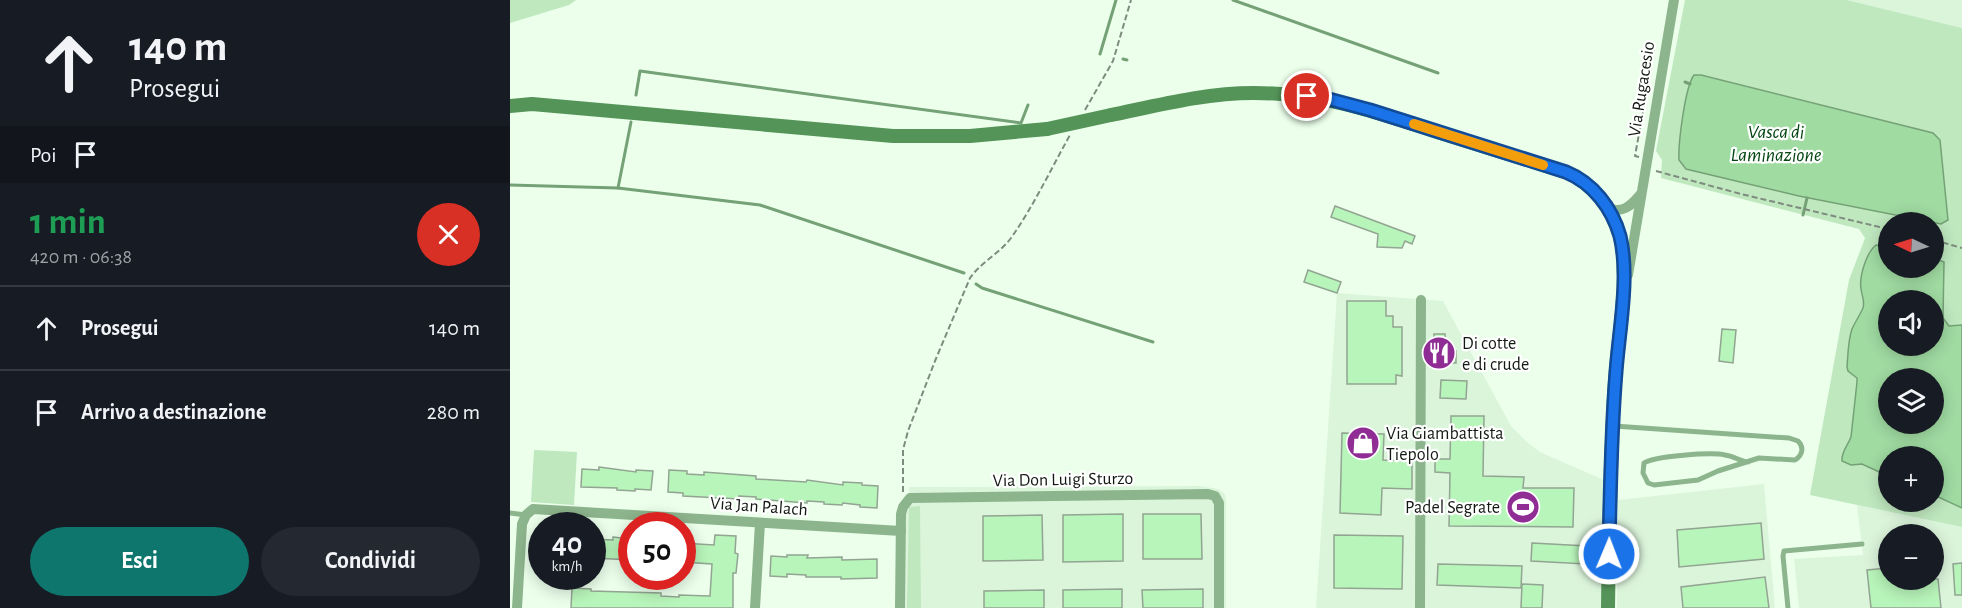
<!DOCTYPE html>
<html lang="it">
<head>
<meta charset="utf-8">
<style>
	:root { --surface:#171b24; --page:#242831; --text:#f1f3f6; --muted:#9ea1a6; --line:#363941; --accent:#0f766e }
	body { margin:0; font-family:"Alegreya Sans",sans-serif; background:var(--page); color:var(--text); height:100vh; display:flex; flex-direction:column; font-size:22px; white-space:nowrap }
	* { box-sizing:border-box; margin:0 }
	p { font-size:20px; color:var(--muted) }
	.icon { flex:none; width:33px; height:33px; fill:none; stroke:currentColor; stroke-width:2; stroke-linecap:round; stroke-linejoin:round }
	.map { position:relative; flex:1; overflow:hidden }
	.panel { display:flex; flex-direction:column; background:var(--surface); width:510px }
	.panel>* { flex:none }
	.banner { background:#171b24; color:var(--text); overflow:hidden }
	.needle { width:39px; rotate:274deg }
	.tools { position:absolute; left:1368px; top:212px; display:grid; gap:12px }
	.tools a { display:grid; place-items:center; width:66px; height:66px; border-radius:50%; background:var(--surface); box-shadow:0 3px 15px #0003; font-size:30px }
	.speed { position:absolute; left:18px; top:512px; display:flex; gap:12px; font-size:30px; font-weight:700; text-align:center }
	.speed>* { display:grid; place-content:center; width:78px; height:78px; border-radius:50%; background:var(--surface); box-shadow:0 3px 15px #0003; line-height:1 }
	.speed small { font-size:15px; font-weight:400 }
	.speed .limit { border:9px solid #d22; background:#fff; color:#111 }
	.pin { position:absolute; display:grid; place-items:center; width:51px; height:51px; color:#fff; margin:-26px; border:3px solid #fff; border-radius:50%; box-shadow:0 2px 6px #0007 }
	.me { position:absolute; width:66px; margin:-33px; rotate:1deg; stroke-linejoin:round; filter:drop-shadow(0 0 4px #0008) }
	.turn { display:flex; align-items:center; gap:21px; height:126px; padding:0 30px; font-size:27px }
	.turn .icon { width:78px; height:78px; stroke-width:2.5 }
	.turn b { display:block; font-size:42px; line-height:51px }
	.then { display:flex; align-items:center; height:57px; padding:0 30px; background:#0003; gap:12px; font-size:22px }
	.round { display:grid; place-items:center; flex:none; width:63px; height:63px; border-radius:32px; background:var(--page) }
	.head { display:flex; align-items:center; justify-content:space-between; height:102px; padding:0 30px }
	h1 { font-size:36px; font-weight:700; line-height:45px; color:#1e9e55 }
	.primary-button { display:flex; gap:12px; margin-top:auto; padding:12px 30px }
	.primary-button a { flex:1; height:69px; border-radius:36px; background:var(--accent); color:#fff; font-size:24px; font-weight:700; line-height:69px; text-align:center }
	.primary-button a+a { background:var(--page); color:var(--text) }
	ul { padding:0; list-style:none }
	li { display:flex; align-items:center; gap:18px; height:84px; padding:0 30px; border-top:2px solid var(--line) }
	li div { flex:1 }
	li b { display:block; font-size:22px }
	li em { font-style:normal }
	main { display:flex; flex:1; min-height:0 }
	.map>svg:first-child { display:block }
	.built { fill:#dbf5db; fill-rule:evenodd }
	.green { fill:#bfe8bf; fill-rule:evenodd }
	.water { fill:#a0dba2; stroke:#75a177; stroke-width:1.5; fill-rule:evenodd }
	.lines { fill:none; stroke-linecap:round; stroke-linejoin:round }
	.stream { stroke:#75a177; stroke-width:3 }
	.building { fill:#b8f5ba; stroke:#92a492; stroke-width:1.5 }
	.path { stroke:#7e8b7e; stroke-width:2; stroke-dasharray:6 3; stroke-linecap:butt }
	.service { stroke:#8db58d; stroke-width:5 }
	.minor { stroke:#8db58d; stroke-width:10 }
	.secondary { stroke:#559459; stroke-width:14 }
	.secondary-bridge { stroke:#559459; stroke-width:14 }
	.route-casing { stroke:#114b97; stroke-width:15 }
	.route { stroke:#1a73e8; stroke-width:10 }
	.slow { stroke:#f59e0b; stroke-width:10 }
	.labels { text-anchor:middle; stroke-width:4.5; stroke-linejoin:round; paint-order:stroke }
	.street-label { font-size:18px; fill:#121912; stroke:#fff }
	.poi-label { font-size:18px; fill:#121912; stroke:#fff; text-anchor:start }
	.water-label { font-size:20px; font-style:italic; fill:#044611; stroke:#fff }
</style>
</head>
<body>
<main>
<section class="panel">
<div class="banner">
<div class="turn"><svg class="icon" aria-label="ahead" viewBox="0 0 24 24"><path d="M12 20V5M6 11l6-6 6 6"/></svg><div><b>140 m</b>Prosegui</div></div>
<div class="then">Poi<svg class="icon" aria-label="arrive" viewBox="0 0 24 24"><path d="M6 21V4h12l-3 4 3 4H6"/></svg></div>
</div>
<div class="head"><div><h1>1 min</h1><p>420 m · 06:38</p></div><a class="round" style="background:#d93025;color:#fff"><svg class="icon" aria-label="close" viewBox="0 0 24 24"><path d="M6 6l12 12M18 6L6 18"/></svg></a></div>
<ul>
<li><svg class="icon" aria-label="ahead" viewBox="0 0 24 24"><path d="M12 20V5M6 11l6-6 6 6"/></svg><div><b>Prosegui</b></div><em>140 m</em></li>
<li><svg class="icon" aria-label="arrive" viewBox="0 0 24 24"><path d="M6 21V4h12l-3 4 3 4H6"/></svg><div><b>Arrivo a destinazione</b></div><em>280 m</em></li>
</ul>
<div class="primary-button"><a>Esci</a><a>Condividi</a></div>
</section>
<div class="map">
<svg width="1452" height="608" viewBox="0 0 1452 608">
	<rect width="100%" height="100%" fill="#ebffeb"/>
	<g class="built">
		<polygon points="1337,0 1452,0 1452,28"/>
		<polygon points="827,293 933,301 1001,426 1018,443 1030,452 1096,481 1094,608 806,608"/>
		<polygon points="1254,484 1265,608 1107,608 1108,500"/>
		<polygon points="690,486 708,489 715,494 716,500 716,608 393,608 395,510 399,504 399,487"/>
		<path d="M1347 505 1452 527V608H1289L1284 559 1353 555ZM1378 534H1424V579H1378Z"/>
	</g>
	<g class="green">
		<polygon points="0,0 66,0 59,5 0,23"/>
		<path d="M1175 0H1337L1452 28V527L1300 495 1339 280 1355 238 1349 229 1151 178 1152 160 1146 151ZM1378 222H1424V267H1378ZM1378 300H1424V345H1378ZM1378 378H1424V423H1378ZM1378 456H1424V501H1378Z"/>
		<polygon points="24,450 67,452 64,505 21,502"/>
		<polygon points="410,506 411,608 397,608 399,507"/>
	</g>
	<g class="water">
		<path d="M1184 75H1191L1423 133 1430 140 1438 220 1431 224 1289 196 1176 169 1169 160C1168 144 1175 87 1184 75Z"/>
		<path d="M1366 245 1378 248V267H1424V258L1434 262 1433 318 1439 326 1452 325V508L1424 495V456H1378V476L1352 464 1341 465 1332 461C1331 452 1338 445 1341 437L1347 382V378L1338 371 1337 367C1338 355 1338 340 1342 329 1345 322 1350 315 1353 308 1355 301 1352 296 1351 289 1349 277 1356 253 1366 245ZM1378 300H1424V345H1378ZM1378 378H1424V423H1378Z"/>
	</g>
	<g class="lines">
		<g class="stream">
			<polyline points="723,0 928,73"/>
			<polyline points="590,54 606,0"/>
			<polyline points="613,59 617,60"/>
			<polyline points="1175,82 1180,84"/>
			<polyline points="126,95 130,71 511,123 518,105"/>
			<polyline points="0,185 108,188 250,205 454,273"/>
			<polyline points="108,188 121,122"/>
			<polyline points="1293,215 1297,198"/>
			<polyline points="466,284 472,288 643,342"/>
		</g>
	</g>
	<g class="building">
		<polygon points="825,206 905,236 902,244 895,241 892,248 867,247 868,234 821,217"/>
		<polygon points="798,270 831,282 827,293 794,282"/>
		<polygon points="837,301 876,301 876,316 883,316 883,327 892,327 892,376 886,375 886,384 837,384"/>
		<polygon points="1212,329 1226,330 1223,363 1209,361"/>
		<polygon points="924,334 935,334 936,345 941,345 946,351 946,363 924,363"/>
		<polygon points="931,380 957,381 956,399 930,398"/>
		<polygon points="941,416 974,416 973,476 1014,477 1013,488 1064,488 1063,527 939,526 940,473 925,472 925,459 940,459"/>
		<polygon points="832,433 874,434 873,460 902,461 902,489 872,488 871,515 830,513"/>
		<polygon points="89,467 126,472 126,470 143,471 141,490 125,489 125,491 107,490 107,488 71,487 72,469 89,470"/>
		<polygon points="159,470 177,471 177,474 194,475 194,472 246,476 246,479 296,482 297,480 333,485 333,482 352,483 352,485 368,486 367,508 350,507 350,505 333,503 332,505 314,504 314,502 297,501 297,503 246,499 246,497 229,496 229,499 173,496 173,493 158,492"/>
		<polygon points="613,514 613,561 553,562 553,515"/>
		<polygon points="633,514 691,514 692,559 633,559"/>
		<polygon points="532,515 533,560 473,561 473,516"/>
		<polygon points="1251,523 1254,559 1169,567 1167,530"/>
		<polygon points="205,535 226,536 225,553 228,554 226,573 223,573 223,608 61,608 62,588 81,589 81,591 151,593 151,596 169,597 169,595 200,596 202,564 172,562 172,543 204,545"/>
		<polygon points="824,535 893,536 892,589 824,588"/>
		<polygon points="103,537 120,539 122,560 82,558 82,539 103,540"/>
		<polygon points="1022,543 1077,546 1076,564 1021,561"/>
		<polygon points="277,555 298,555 297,558 332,557 332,560 367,559 367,578 331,579 331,577 296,577 296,575 277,574 277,577 260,576 261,556 277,557"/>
		<polygon points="1452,563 1452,595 1445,595 1443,564"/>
		<polygon points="928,564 1012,566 1011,588 927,585"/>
		<polygon points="1378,568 1378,579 1428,579 1431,608 1361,608 1357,570"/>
		<polygon points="1255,577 1259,608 1173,608 1171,587"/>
		<polygon points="1012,584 1033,585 1032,608 1011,608"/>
		<polygon points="612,589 612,608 553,608 553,590"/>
		<polygon points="693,589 693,608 633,608 632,590"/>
		<polygon points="534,590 534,608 474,608 474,591"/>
	</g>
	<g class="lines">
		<g class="path">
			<polyline points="575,110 603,61 621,0"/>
			<polyline points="1129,157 1125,156 1144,50"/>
			<polyline points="1146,171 1231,194 1378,229"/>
			<polyline points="1424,240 1452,248"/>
			<path d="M393 492V450L398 431 425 361 460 278C471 262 489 254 501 238 523 207 541 169 560 135"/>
		</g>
		<g class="service">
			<path d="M1104 426 1279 438 1288 441C1294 447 1293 455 1285 460L1249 458 1208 471 1188 480 1144 485 1138 483 1133 473 1134 463C1144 456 1202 452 1215 455 1224 456 1229 461 1238 462"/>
			<polyline points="0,513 16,515"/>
			<polyline points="1278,608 1273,556 1274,551 1352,544"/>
		</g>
		<g class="minor">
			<path d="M1097 208C1112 214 1121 206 1130 195"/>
			<polyline points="1118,275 1164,0"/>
			<polyline points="7,608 12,524 16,515 23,509 391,531"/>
			<polyline points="245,608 250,523"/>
			<polyline points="390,608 391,514 393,507 400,498 698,494 705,496 709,503 709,608"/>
			<polyline points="910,608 911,300"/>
		</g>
		<g class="secondary">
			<polyline points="0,106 22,104 383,136 460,136 537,129"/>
			<path d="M601 115C649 105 695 93 744 93 810 93 860 110 921 130 966 144 1011 158 1056 172 1082 183 1102 208 1110 236 1120 278 1108 337 1105 381 1100 456 1099 532 1098 608"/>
		</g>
		<polyline class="secondary-bridge" points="537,129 601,115"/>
	</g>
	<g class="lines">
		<defs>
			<path id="route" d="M797 96 815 98 860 110 1056 172C1083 183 1102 208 1110 236 1120 277 1109 330 1106 372 1101 433 1100 494 1099 554"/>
		</defs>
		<use href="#route" class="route-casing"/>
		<use href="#route" class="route"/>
		<polyline class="slow" points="904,124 1033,165"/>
	</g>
	<defs>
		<symbol id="restaurant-disc" viewBox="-11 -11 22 22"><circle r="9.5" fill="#8f2d95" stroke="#fff"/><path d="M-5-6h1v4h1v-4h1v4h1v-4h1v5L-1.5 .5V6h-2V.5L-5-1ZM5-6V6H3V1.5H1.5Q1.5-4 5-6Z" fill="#fff"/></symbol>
		<symbol id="shop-disc" viewBox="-11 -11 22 22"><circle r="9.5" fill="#8f2d95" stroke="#fff"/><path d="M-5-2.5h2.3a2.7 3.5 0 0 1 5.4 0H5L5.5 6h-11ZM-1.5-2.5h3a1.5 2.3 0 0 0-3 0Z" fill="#fff"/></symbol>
		<symbol id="stadium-disc" viewBox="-11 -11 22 22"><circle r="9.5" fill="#8f2d95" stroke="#fff"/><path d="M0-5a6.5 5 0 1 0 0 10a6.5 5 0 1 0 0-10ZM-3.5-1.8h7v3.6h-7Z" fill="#fff"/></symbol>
	</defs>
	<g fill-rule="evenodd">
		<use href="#restaurant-disc" x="910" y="334" width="38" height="38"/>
		<use href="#shop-disc" x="834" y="424" width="38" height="38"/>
		<use href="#stadium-disc" x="994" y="488" width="38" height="38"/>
	</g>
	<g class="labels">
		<g class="street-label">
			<text transform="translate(1131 89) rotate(-81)" y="6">Via Rugacesio</text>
			<text transform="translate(553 479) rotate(-1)" y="6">Via Don Luigi Sturzo</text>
			<text transform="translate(249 506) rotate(4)" y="6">Via Jan Palach</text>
		</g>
		<g class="poi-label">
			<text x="952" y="349">Di cotte<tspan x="952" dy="21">e di crude</tspan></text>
			<text x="876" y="439">Via Giambattista<tspan x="876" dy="21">Tiepolo</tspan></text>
			<text x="990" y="513" text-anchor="end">Padel Segrate</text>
		</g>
		<g class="water-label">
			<text x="1266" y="138">Vasca di<tspan x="1266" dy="23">Laminazione</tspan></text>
		</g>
	</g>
</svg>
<div class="tools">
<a><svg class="needle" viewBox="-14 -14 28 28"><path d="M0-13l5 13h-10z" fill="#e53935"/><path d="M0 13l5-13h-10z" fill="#9ea1a6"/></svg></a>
<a><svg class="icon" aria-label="sound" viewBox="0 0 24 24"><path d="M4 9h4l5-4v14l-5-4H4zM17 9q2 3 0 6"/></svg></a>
<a><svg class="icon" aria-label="layers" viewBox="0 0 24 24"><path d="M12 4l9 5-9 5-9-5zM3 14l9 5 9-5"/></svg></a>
<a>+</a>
<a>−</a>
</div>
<div class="speed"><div>40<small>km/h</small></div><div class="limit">50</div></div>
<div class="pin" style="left:797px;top:96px;background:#d93025"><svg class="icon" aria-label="arrive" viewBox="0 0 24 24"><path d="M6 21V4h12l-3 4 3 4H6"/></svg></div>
<svg class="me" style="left:1099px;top:554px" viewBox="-20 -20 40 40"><circle r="17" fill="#1a73e8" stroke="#fff" stroke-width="3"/><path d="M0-11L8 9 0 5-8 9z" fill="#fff"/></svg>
</div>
</main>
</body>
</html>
